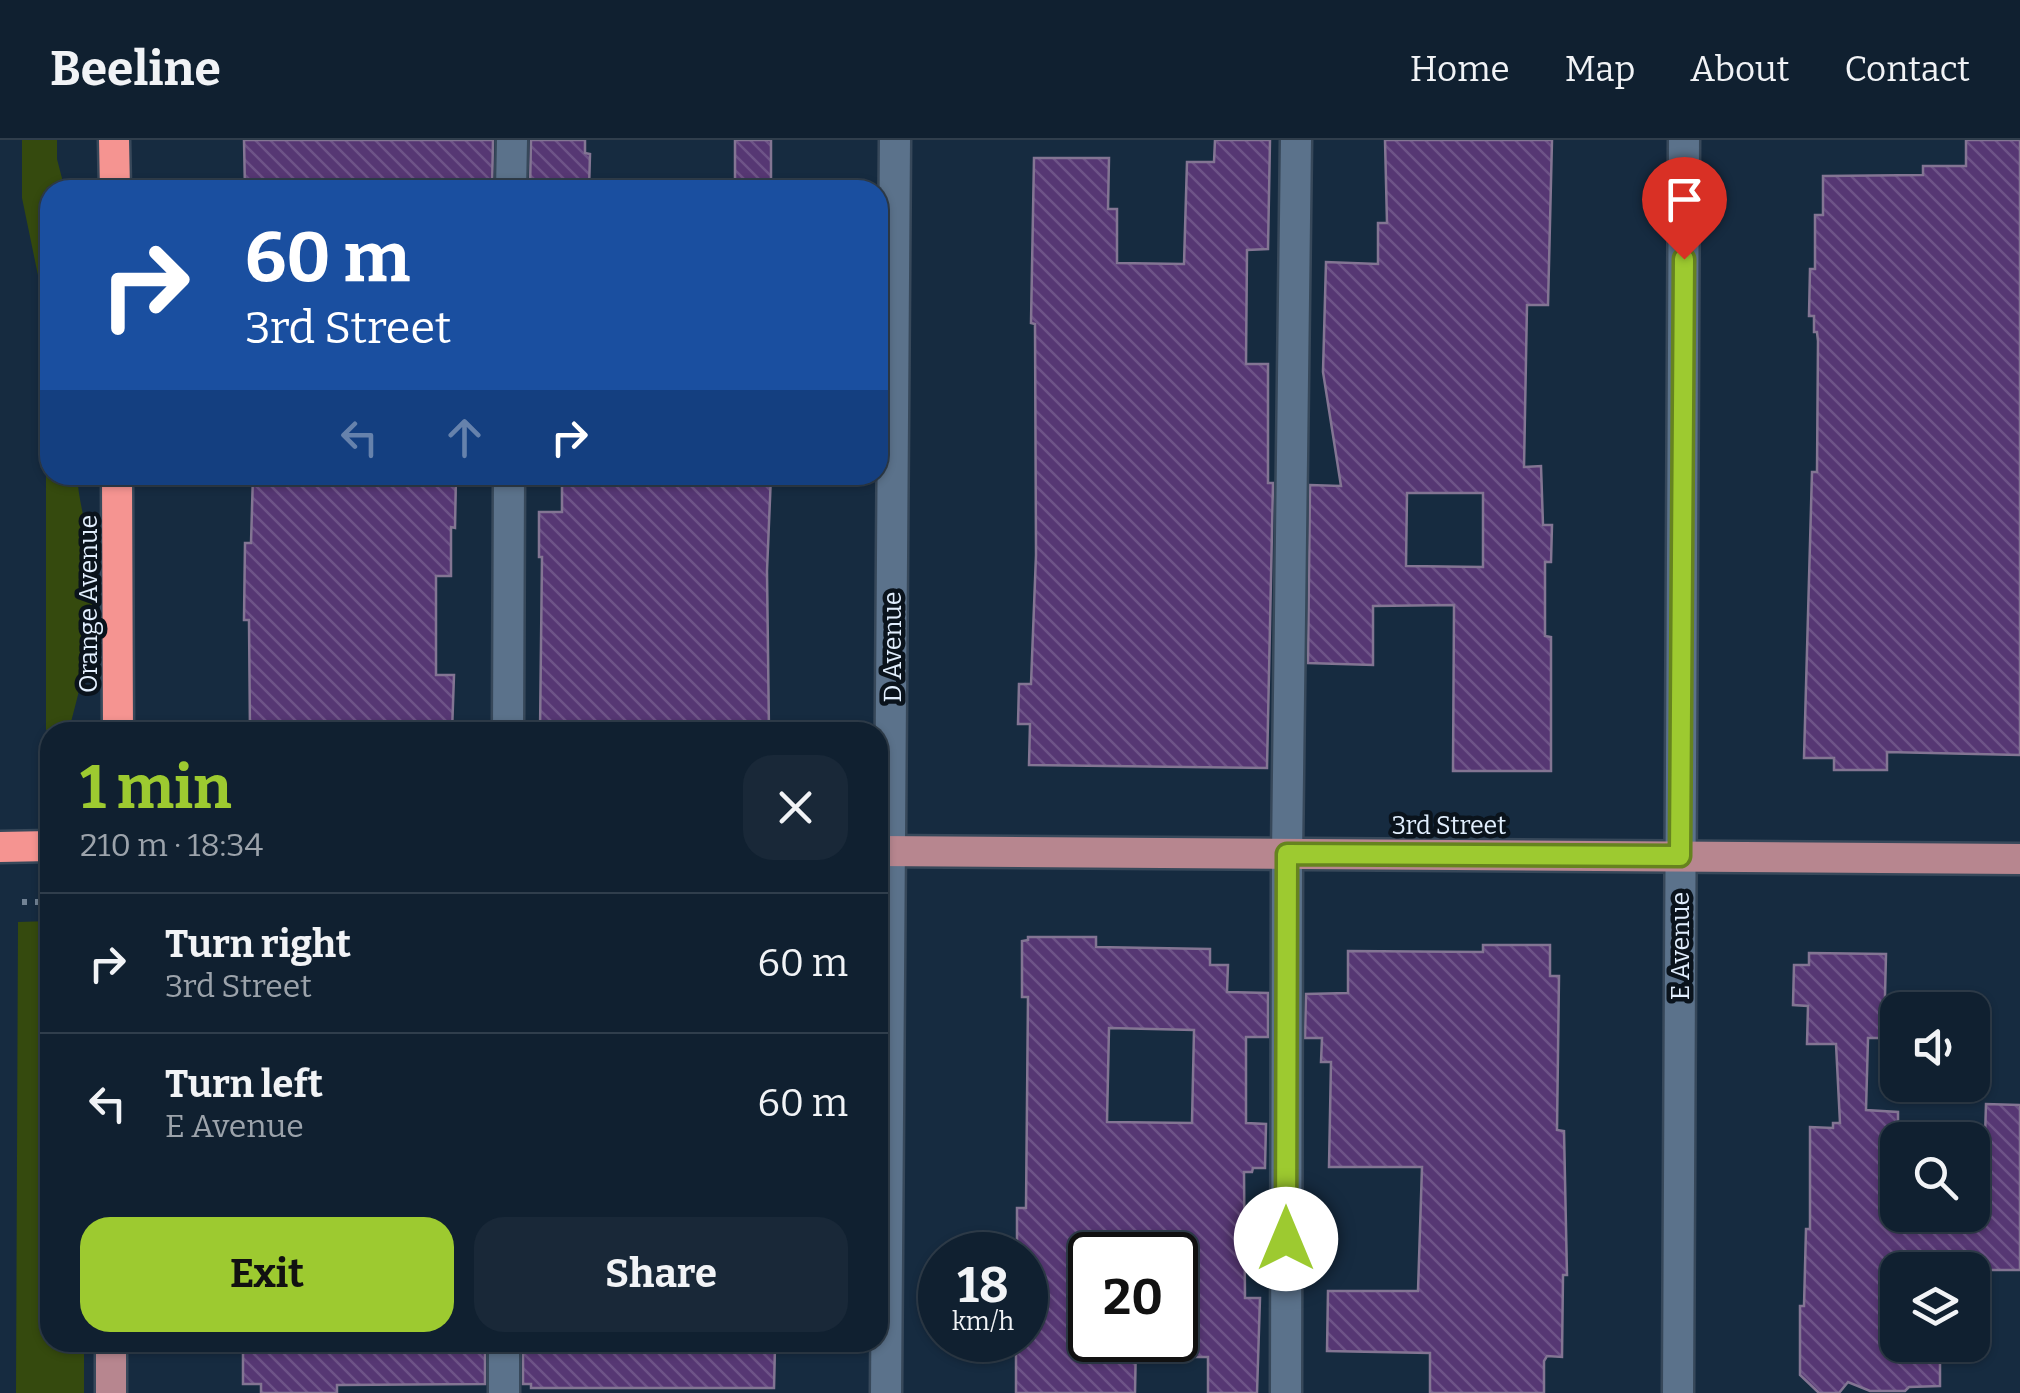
<!DOCTYPE html>
<html lang="en">
<head>
<meta charset="utf-8">
<style>
	:root { --surface:#102030; --page:#192838; --text:#f1f3f6; --muted:#9ca3ab; --line:#303e4c; --accent:#9dca30 }
	body { margin:0; font-family:Bitter,serif; background:var(--page); color:var(--text); height:100vh; display:flex; flex-direction:column; font-size:38px; white-space:nowrap }
	* { box-sizing:border-box; margin:0 }
	p { font-size:32px; color:var(--muted) }
	.icon { flex:none; width:55px; height:55px; fill:none; stroke:currentColor; stroke-width:2; stroke-linecap:round; stroke-linejoin:round }
	.map { position:relative; flex:1; overflow:hidden }
	.side { position:absolute; left:40px; top:582px; width:848px; height:630px; display:flex; flex-direction:column; background:var(--surface); border-radius:30px; box-shadow:0 2px 8px #0004,0 0 0 2px var(--line) }
	.side>* { flex:none }
	.banner { position:absolute; left:40px; top:40px; width:848px; height:305px; border-radius:30px; box-shadow:0 2px 8px #0004,0 0 0 2px var(--line); background:#1a4fa0; color:#fff; overflow:hidden }
	.buttons { position:absolute; left:1880px; top:852px; display:grid; gap:20px }
	.buttons a { display:grid; place-items:center; width:110px; height:110px; border-radius:20px; background:var(--surface); box-shadow:0 2px 8px #0004,0 0 0 2px var(--line); font-size:50px }
	.speed { position:absolute; left:918px; top:1092px; display:flex; gap:20px; font-size:50px; font-weight:700; text-align:center }
	.speed>* { display:grid; place-content:center; width:130px; height:130px; border-radius:50%; background:var(--surface); box-shadow:0 2px 8px #0004,0 0 0 2px var(--line); line-height:1 }
	.speed small { font-size:25px; font-weight:400 }
	.speed .limit { border:5px solid #111; border-radius:15px; background:#fff; color:#111 }
	.pin { position:absolute; display:grid; place-items:center; width:85px; height:85px; color:#fff; margin:-102px -42px; border-radius:50% 50% 50% 0; rotate:-45deg; box-shadow:0 0 10px #0007 }
	.pin .icon { rotate:45deg }
	.me { position:absolute; width:110px; margin:-55px; rotate:0deg; stroke-linejoin:round; filter:drop-shadow(0 0 8px #0008) }
	.turn { display:flex; align-items:center; gap:35px; height:210px; padding:0 40px; font-size:45px }
	.turn .icon { width:130px; height:130px; stroke-width:2.5 }
	.turn b { display:block; font-size:70px; line-height:85px }
	.lanes { display:flex; align-items:center; height:95px; padding:0 40px; background:#0003; justify-content:center; gap:50px; direction:ltr }
	.lanes .off { opacity:.35 }
	.round { display:grid; place-items:center; flex:none; width:105px; height:105px; border-radius:30px; background:var(--page) }
	.head { display:flex; align-items:center; justify-content:space-between; height:170px; padding:0 40px }
	h1 { font-size:60px; font-weight:700; line-height:75px; color:var(--accent) }
	.button { display:flex; gap:20px; margin-top:auto; padding:20px 40px }
	.button a { flex:1; height:115px; border-radius:30px; background:var(--accent); color:#111; font-size:40px; font-weight:700; line-height:115px; text-align:center }
	.button a+a { background:var(--page); color:var(--text) }
	ul { padding:0; list-style:none }
	li { display:flex; align-items:center; gap:30px; height:140px; padding:0 40px; border-top:2px solid var(--line) }
	li div { flex:1 }
	li b { display:block; font-size:38px }
	li em { font-style:normal }
	header { display:flex; align-items:center; gap:60px; box-sizing:border-box; height:140px; padding:0 50px; background:var(--surface); border-bottom:2px solid var(--line) }
	header strong { font-size:48px }
	nav { display:flex; gap:55px; margin-inline-start:auto; font-size:35px }
	.map>svg:first-child { display:block }
	.green { fill:#354a0e }
	.building { fill:url(#building-back-hatch); stroke:#837593; stroke-width:2.5; fill-rule:evenodd }
	.lines { fill:none; stroke-linecap:round; stroke-linejoin:round }
	.minor-casing { stroke:#37485a; stroke-width:35 }
	.major-casing { stroke:#37485a; stroke-width:35 }
	.highway-casing { stroke:#37485a; stroke-width:35 }
	.path { stroke:#728395; stroke-width:6; stroke-dasharray:5 8; stroke-linecap:butt }
	.minor { stroke:#5b728b; stroke-width:30 }
	.major { stroke:#b7868f; stroke-width:30 }
	.highway { stroke:#f59491; stroke-width:30 }
	.route-casing { stroke:#66831f; stroke-width:25 }
	.route { stroke:#9dca30; stroke-width:18 }
	.labels { text-anchor:middle; stroke-width:9; stroke-linejoin:round; paint-order:stroke }
	.street-label { font-size:25px; fill:#e2effe; stroke:#0a131c }
</style>
</head>
<body>
<header>
<strong>Beeline</strong>
<nav><a>Home</a><a>Map</a><a>About</a><a>Contact</a></nav>
</header>
<div class="map">
<svg width="2020" height="1253" viewBox="0 0 2020 1253">
	<defs>
		<pattern id="building-back-hatch" width="6" height="6" patternUnits="userSpaceOnUse" patternTransform="scale(2.5)"><rect width="6" height="6" fill="#563773"/><path d="M-1 5l2 2M0 0l6 6M5-1l2 2" fill="none" stroke="#6e5488"/></pattern>
	</defs>
	<rect width="100%" height="100%" fill="#162b40"/>
	<g class="green">
		<path d="M22 0H57V19L65 50H50V335H77C79 367 90 397 92 428 96 487 84 533 69 590H46V174L22 58Z"/>
		<polygon points="50,781 50,1202 84,1203 84,1253 16,1253 18,782"/>
	</g>
	<g class="building">
		<polygon points="244,0 493,0 492,50 245,50"/>
		<polygon points="531,0 585,0 585,13 590,14 589,50 530,50"/>
		<rect x="735" y="0" width="36" height="50"/>
		<polygon points="1215,0 1270,0 1268,109 1247,110 1246,224 1268,224 1268,343 1273,343 1267,628 1029,625 1030,584 1018,584 1019,544 1031,544 1036,415 1035,184 1031,183 1034,18 1109,18 1108,69 1117,69 1117,123 1184,124 1187,22 1214,22"/>
		<path d="M1385 0H1552L1548 165H1527L1524 327 1541 326 1543 385H1552L1551 422H1545V496L1551 497V631H1453L1454 465 1373 466V525L1308 523 1310 345 1341 346 1323 232 1326 122 1378 124V83H1387ZM1407 353H1483V427L1406 426Z"/>
		<polygon points="1966,0 2020,0 2020,615 1887,612 1887,630 1834,630 1834,618 1804,618 1812,332 1817,332 1818,201 1817,192 1814,192 1814,176 1809,176 1810,129 1815,129 1815,75 1823,75 1823,36 1923,35 1923,26 1966,26"/>
		<polygon points="253,335 456,335 455,388 451,387 451,436 436,436 436,535 454,535 452,592 250,592 249,480 244,480 245,403 251,403"/>
		<polygon points="562,335 771,335 767,431 769,592 540,592 542,417 539,417 539,372 562,372"/>
		<path d="M1028 797H1096V807L1210 809V825H1228L1227 852 1268 853V897H1246V983L1266 984 1265 1028H1253L1252 1032H1244L1245 1158H1260L1257 1253H1208V1217H1191L1190 1115H1090V1200H1136L1135 1253H1016V1200H1025V1115H1017V1068H1026L1028 857H1022V801L1028 800ZM1109 888 1194 890 1192 983 1107 982Z"/>
		<polygon points="1483,805 1550,805 1550,836 1559,836 1557,990 1564,991 1567,1135 1563,1135 1562,1217 1547,1216 1544,1221 1544,1253 1430,1253 1430,1213 1327,1211 1328,1151 1418,1151 1422,1027 1329,1027 1331,922 1321,922 1322,898 1305,898 1306,854 1348,853 1348,811 1483,812"/>
		<polygon points="1809,813 1886,814 1884,898 1868,898 1866,970 1898,972 1898,1079 1977,1079 1977,1064 1983,1064 1986,964 2020,965 2020,1130 1898,1130 1898,1205 1940,1205 1940,1246 1909,1247 1905,1251 1870,1251 1848,1242 1839,1253 1819,1253 1800,1235 1800,1166 1804,1166 1806,1089 1810,1089 1810,987 1833,988 1833,983 1840,983 1836,904 1807,904 1808,866 1793,865 1794,825 1809,825"/>
		<polygon points="536,1202 761,1204 762,1207 775,1206 774,1248 531,1248 531,1244 523,1244 523,1207 532,1207"/>
		<polygon points="243,1203 349,1203 349,1208 485,1207 485,1244 337,1245 337,1253 261,1253 261,1244 243,1244"/>
	</g>
	<g class="lines">
		<defs>
			<g id="minor">
				<polyline points="511,50 512,0"/>
				<polyline points="508,592 509,335"/>
				<polyline points="504,1253 504,1202"/>
				<polyline points="886,1253 895,0"/>
				<polyline points="1286,1253 1287,714 1296,0"/>
				<polyline points="1678,1253 1684,0"/>
			</g>
			<g id="major">
				<polyline points="878,711 2020,719"/>
				<polyline points="111,1253 111,1202"/>
			</g>
			<g id="highway">
				<polyline points="114,0 115,50"/>
				<polyline points="117,335 118,592"/>
				<polyline points="0,707 50,706"/>
			</g>
		</defs>
		<use href="#minor" class="minor-casing"/>
		<use href="#major" class="major-casing"/>
		<use href="#highway" class="highway-casing"/>
		<polyline class="path" points="22,762 50,762"/>
		<use href="#minor" class="minor"/>
		<use href="#major" class="major"/>
		<use href="#highway" class="highway"/>
	</g>
	<g class="lines">
		<defs>
			<polyline id="route" points="1286,1099 1287,714 1680,716 1684,119"/>
		</defs>
		<use href="#route" class="route-casing"/>
		<use href="#route" class="route"/>
	</g>
	<g class="labels">
		<g class="street-label">
			<text transform="translate(88 464) rotate(-90)" y="9">Orange Avenue</text>
			<text transform="translate(892 507) rotate(-90)" y="9">D Avenue</text>
			<text x="1449" y="694">3rd Street</text>
			<text transform="translate(1680 806) rotate(-90)" y="9">E Avenue</text>
		</g>
	</g>
</svg>
<div class="buttons">
<a><svg class="icon" aria-label="sound" viewBox="0 0 24 24"><path d="M4 9h4l5-4v14l-5-4H4zM17 9q2 3 0 6"/></svg></a>
<a><svg class="icon" aria-label="search" viewBox="0 0 24 24"><circle cx="10" cy="10" r="6"/><path d="M15 15l6 6"/></svg></a>
<a><svg class="icon" aria-label="layers" viewBox="0 0 24 24"><path d="M12 4l9 5-9 5-9-5zM3 14l9 5 9-5"/></svg></a>
</div>
<div class="speed"><div>18<small>km/h</small></div><div class="limit">20</div></div>
<div class="pin" style="left:1684px;top:119px;background:#d93025"><svg class="icon" aria-label="arrive" viewBox="0 0 24 24"><path d="M6 21V4h12l-3 4 3 4H6"/></svg></div>
<svg class="me" style="left:1286px;top:1099px" viewBox="-20 -20 40 40"><circle r="19" fill="#fff"/><path d="M0-13L10 11 0 6-10 11z" fill="#9dca30"/></svg>
<div class="banner">
<div class="turn"><svg class="icon" aria-label="right" viewBox="0 0 24 24"><path d="M7 20v-9h11M14 6l5 5-5 5"/></svg><div><b>60 m</b>3rd Street</div></div>
<div class="lanes"><svg class="icon off" aria-label="left" viewBox="0 0 24 24"><path d="M17 20v-9H6M10 6l-5 5 5 5"/></svg><svg class="icon off" aria-label="ahead" viewBox="0 0 24 24"><path d="M12 20V5M6 11l6-6 6 6"/></svg><svg class="icon" aria-label="right" viewBox="0 0 24 24"><path d="M7 20v-9h11M14 6l5 5-5 5"/></svg></div>
</div>
<section class="side">
<div class="head"><div><h1>1 min</h1><p>210 m · 18:34</p></div><a class="round"><svg class="icon" aria-label="close" viewBox="0 0 24 24"><path d="M6 6l12 12M18 6L6 18"/></svg></a></div>
<ul>
<li><svg class="icon" aria-label="right" viewBox="0 0 24 24"><path d="M7 20v-9h11M14 6l5 5-5 5"/></svg><div><b>Turn right</b><p>3rd Street</p></div><em>60 m</em></li>
<li><svg class="icon" aria-label="left" viewBox="0 0 24 24"><path d="M17 20v-9H6M10 6l-5 5 5 5"/></svg><div><b>Turn left</b><p>E Avenue</p></div><em>60 m</em></li>
</ul>
<div class="button"><a>Exit</a><a>Share</a></div>
</section>
</div>
</body>
</html>
